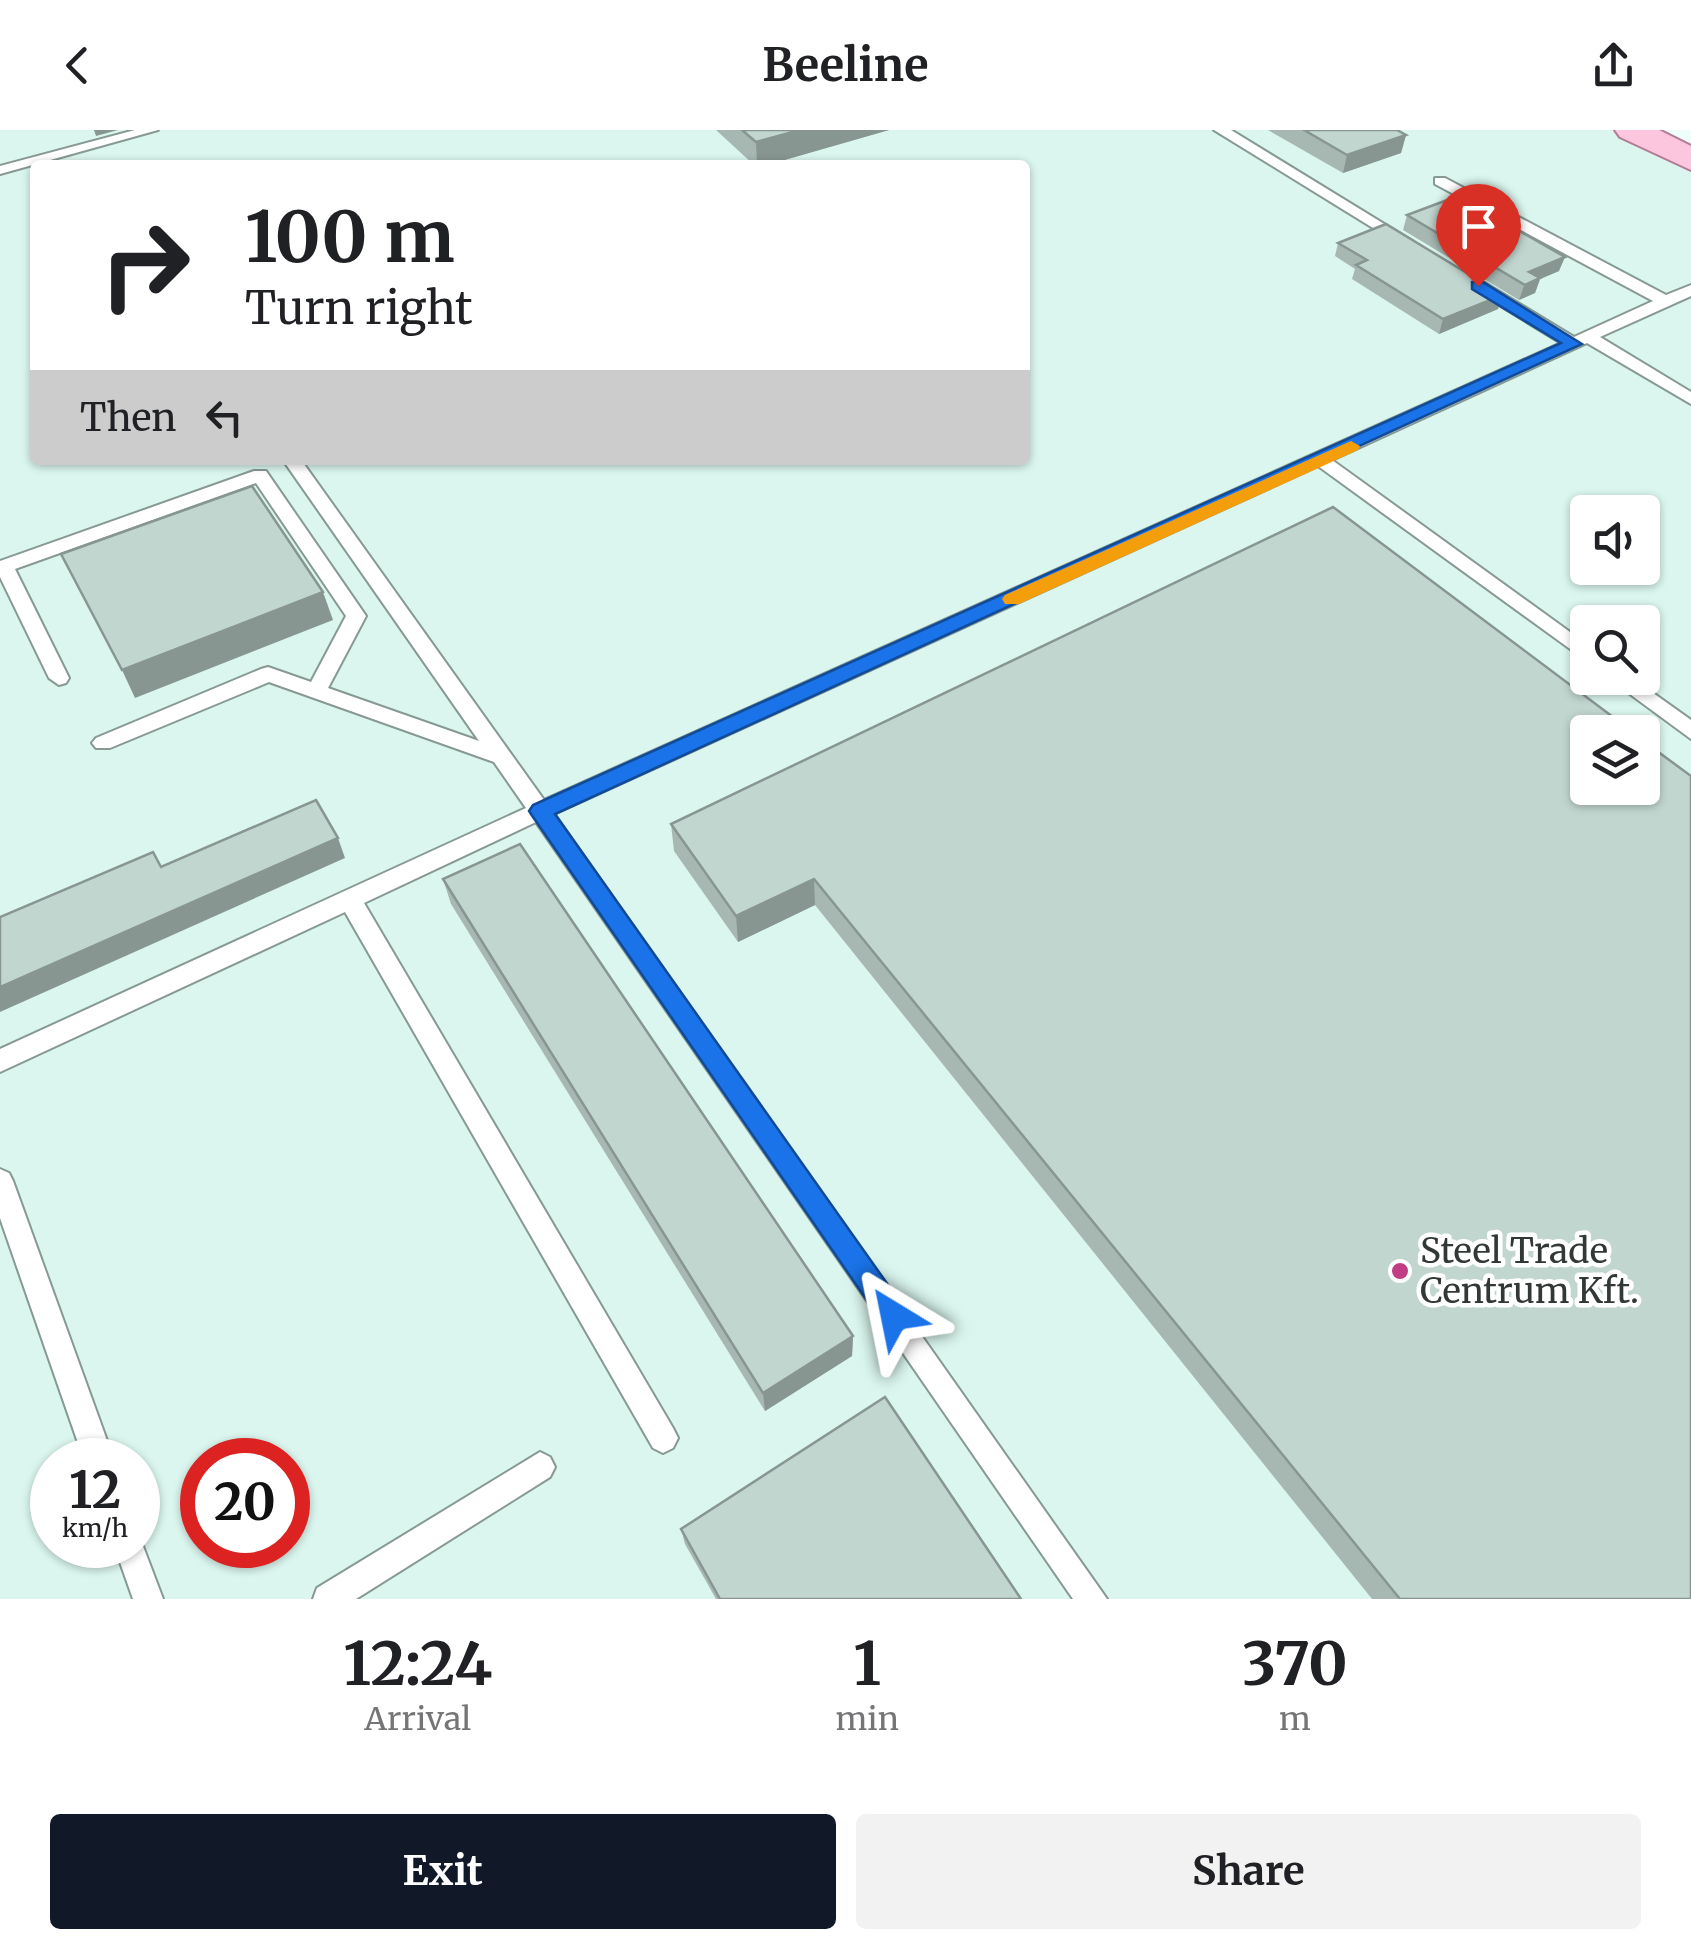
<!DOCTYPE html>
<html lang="en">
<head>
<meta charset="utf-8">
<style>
	:root { --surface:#fff; --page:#f2f2f2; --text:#202124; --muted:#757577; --accent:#111827 }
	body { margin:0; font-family:Merriweather,serif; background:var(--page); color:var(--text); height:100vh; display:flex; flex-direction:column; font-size:38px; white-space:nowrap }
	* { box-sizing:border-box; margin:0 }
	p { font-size:32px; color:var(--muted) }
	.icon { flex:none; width:55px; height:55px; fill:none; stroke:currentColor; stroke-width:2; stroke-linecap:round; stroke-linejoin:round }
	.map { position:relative; height:1469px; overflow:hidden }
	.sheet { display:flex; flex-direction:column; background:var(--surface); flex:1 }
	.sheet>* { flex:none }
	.guide { position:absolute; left:30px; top:30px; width:1000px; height:305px; border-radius:10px; box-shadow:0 2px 8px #0004; background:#fff; color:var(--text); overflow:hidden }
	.fabs { position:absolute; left:1570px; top:365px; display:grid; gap:20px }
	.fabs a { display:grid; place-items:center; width:90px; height:90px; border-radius:10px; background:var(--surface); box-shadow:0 2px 8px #0004; font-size:50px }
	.speed { position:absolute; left:30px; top:1308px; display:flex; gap:20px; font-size:50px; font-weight:700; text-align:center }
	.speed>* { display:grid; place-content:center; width:130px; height:130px; border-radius:50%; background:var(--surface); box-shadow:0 2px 8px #0004; line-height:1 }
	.speed small { font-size:25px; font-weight:400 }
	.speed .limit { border:15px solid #d22; background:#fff; color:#111 }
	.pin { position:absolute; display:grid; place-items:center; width:85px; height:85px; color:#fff; margin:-102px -42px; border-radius:50% 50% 50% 0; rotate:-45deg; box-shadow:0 0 10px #0007 }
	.pin .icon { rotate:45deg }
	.me { position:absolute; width:110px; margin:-55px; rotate:325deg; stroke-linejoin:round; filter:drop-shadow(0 0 8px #0008) }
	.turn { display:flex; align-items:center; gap:35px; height:210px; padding:0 50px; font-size:45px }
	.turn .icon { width:130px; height:130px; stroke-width:2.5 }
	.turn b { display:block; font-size:70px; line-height:85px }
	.then { display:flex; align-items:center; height:95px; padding:0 50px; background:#0003; gap:20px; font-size:38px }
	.eta { display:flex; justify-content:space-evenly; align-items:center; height:170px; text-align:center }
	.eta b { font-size:60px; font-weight:700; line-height:70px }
	.cta { display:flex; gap:20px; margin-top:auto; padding:20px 50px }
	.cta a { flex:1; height:115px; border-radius:10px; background:var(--accent); color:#fff; font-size:40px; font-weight:700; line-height:115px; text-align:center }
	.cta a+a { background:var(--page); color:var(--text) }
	header { display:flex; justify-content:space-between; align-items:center; height:130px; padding:0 50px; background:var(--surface); font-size:45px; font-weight:700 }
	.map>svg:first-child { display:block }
	.built { fill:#daf6ee; fill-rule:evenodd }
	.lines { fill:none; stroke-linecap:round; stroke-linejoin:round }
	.service-casing { stroke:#879993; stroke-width:4 }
	.primary-casing { stroke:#b57c96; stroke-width:4 }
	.service { fill:#fff; fill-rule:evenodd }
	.primary { fill:#fdc6df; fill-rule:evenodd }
	.wall { fill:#a7b8b3 }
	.shaded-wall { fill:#889692 }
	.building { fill:#c2d6d0; stroke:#889692; stroke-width:2.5 }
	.route { fill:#1a73e8; stroke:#114b97; stroke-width:2.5 }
	.slow { fill:#f59e0b }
	.poi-dot { fill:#c13e84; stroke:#fff; stroke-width:4 }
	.labels { text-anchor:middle; stroke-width:9; stroke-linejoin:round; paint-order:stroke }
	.near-poi-label { font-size:35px; fill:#313836; stroke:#fff; text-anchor:start }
</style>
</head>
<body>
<header><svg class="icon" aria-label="back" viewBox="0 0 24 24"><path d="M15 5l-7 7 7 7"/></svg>Beeline<svg class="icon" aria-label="share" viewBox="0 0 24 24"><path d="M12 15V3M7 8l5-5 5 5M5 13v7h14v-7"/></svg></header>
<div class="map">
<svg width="1691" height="1469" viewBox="0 0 1691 1469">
	<rect width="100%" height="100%" fill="#eefefa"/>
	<path class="built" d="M0 0H1662L1691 14V1469H0ZM35 35H1025V330H35ZM1588 382H1642V438H1588ZM1588 492H1642V548H1588ZM1588 602H1642V658H1588ZM52 1330H138V1415H52ZM202 1330H288V1415H202Z"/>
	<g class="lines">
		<defs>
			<g id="service">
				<polygon points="135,0 158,0 0,44 0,36"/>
				<polygon points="1214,0 1231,0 1412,111 1399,114"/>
				<polygon points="1435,48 1445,48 1666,165 1691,155 1691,166 1600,207 1691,262 1691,274 1587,213 1332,330 1588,515 1588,532 1318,336 554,684 1107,1469 1073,1469 536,692 364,773 673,1298 678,1308 673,1318 663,1323 653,1318 345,782 0,942 0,919 526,678 494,632 269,552 110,618 96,618 92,613 96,608 261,539 268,537 311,552 346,486 256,353 15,439 69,548 66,553 59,555 49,548 0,447 0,431 254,341 266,341 366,486 328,558 479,611 283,330 301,330 544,670 1561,213 1473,159 1473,153 1485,153 1574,207 1653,171 1435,54"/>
				<polygon points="1608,548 1632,548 1691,590 1691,609"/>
				<polygon points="0,1039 9,1043 13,1051 114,1330 84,1330 0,1088"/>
				<polygon points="540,1322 550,1327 555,1337 550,1347 356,1469 313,1469 317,1458"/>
				<polygon points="138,1403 163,1469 133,1469 114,1415 138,1415"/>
			</g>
			<polygon id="primary" points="1615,0 1659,0 1691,16 1691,40 1620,7"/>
		</defs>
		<use href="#service" class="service-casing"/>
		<use href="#primary" class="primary-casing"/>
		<use href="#service" class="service"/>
		<use href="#primary" class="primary"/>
	</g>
	<g class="wall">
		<polygon points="716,0 889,0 767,35 754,35"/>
		<polygon points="1268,0 1397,0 1406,5 1401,23 1343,43"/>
		<polygon points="1407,85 1559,141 1540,149 1535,163 1519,170 1403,100"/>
		<polygon points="1338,113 1498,179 1439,204 1352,149 1355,139 1335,126"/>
		<polygon points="1333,377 1691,1469 1372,1469 815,775 738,812 674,721 671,694"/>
		<polygon points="443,749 853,1206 852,1226 765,1281 451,774"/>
		<polygon points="681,1399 1021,1469 716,1469 685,1414"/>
	</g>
	<g class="shaded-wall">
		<polygon points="94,0 118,0 96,6"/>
		<polygon points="800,0 889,0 767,35 757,35 756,12"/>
		<polygon points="1406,5 1401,23 1343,43 1347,25"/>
		<polygon points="1565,127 1559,141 1540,149 1535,163 1519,170 1529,142"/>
		<polygon points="1503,165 1498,179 1439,204 1443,189"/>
		<polygon points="323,462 333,490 135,568 122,540"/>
		<polygon points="338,708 345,728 0,882 0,857"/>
		<polygon points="814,749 815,775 738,812 736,786"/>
		<polygon points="853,1206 852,1226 765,1281 763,1263"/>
	</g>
	<g class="building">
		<polygon points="742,0 800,0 756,12"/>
		<polygon points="1304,0 1397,0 1406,5 1347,25"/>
		<polygon points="1458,66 1565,127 1529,142 1540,148 1525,155 1407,85"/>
		<polygon points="1386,94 1503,165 1443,189 1356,135 1367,130 1338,113"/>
		<polygon points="252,356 323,462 122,540 61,424"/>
		<polygon points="1333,377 1633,602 1588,602 1588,658 1642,658 1642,610 1691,646 1691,1469 1400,1469 814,749 736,786 671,694"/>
		<polygon points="316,670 338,708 0,857 0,787 153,722 161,737"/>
		<polygon points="520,714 853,1206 763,1263 443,749"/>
		<polygon points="885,1267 1021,1469 720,1469 681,1399"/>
	</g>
	<polygon class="route" points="1472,152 1483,152 1582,214 555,684 903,1176 908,1186 903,1195 894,1199 884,1195 533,687 529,681 533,675 1561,213 1472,159"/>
	<polygon class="slow" points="1351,311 1360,316 1358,320 1019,474 1005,474 1002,469 1005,465"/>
	<circle class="poi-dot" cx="1400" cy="1141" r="10"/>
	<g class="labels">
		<g class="near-poi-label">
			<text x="1420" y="1133">Steel Trade<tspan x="1420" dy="40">Centrum Kft.</tspan></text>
		</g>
	</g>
</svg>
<div class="fabs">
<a><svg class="icon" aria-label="sound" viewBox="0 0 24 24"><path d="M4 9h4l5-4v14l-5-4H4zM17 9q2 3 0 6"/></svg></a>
<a><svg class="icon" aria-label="search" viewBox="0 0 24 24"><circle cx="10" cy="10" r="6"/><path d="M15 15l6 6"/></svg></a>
<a><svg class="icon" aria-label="layers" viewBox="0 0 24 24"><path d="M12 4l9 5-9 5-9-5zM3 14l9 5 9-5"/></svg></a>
</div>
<div class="speed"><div>12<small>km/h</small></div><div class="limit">20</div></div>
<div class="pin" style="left:1478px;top:156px;background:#d93025"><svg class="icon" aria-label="arrive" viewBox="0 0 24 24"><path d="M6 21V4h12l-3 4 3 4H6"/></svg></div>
<svg class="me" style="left:894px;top:1186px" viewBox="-20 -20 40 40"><path d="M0-17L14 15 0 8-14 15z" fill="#1a73e8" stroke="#fff" stroke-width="4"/></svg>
<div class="guide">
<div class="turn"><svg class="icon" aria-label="right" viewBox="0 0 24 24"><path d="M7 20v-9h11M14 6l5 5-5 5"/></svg><div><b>100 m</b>Turn right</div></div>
<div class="then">Then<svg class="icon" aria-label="left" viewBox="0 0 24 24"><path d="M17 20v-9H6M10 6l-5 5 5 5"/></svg></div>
</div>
</div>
<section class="sheet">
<div class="eta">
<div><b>12:24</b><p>Arrival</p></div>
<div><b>1</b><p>min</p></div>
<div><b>370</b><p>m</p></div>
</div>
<div class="cta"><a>Exit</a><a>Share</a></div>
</section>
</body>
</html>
